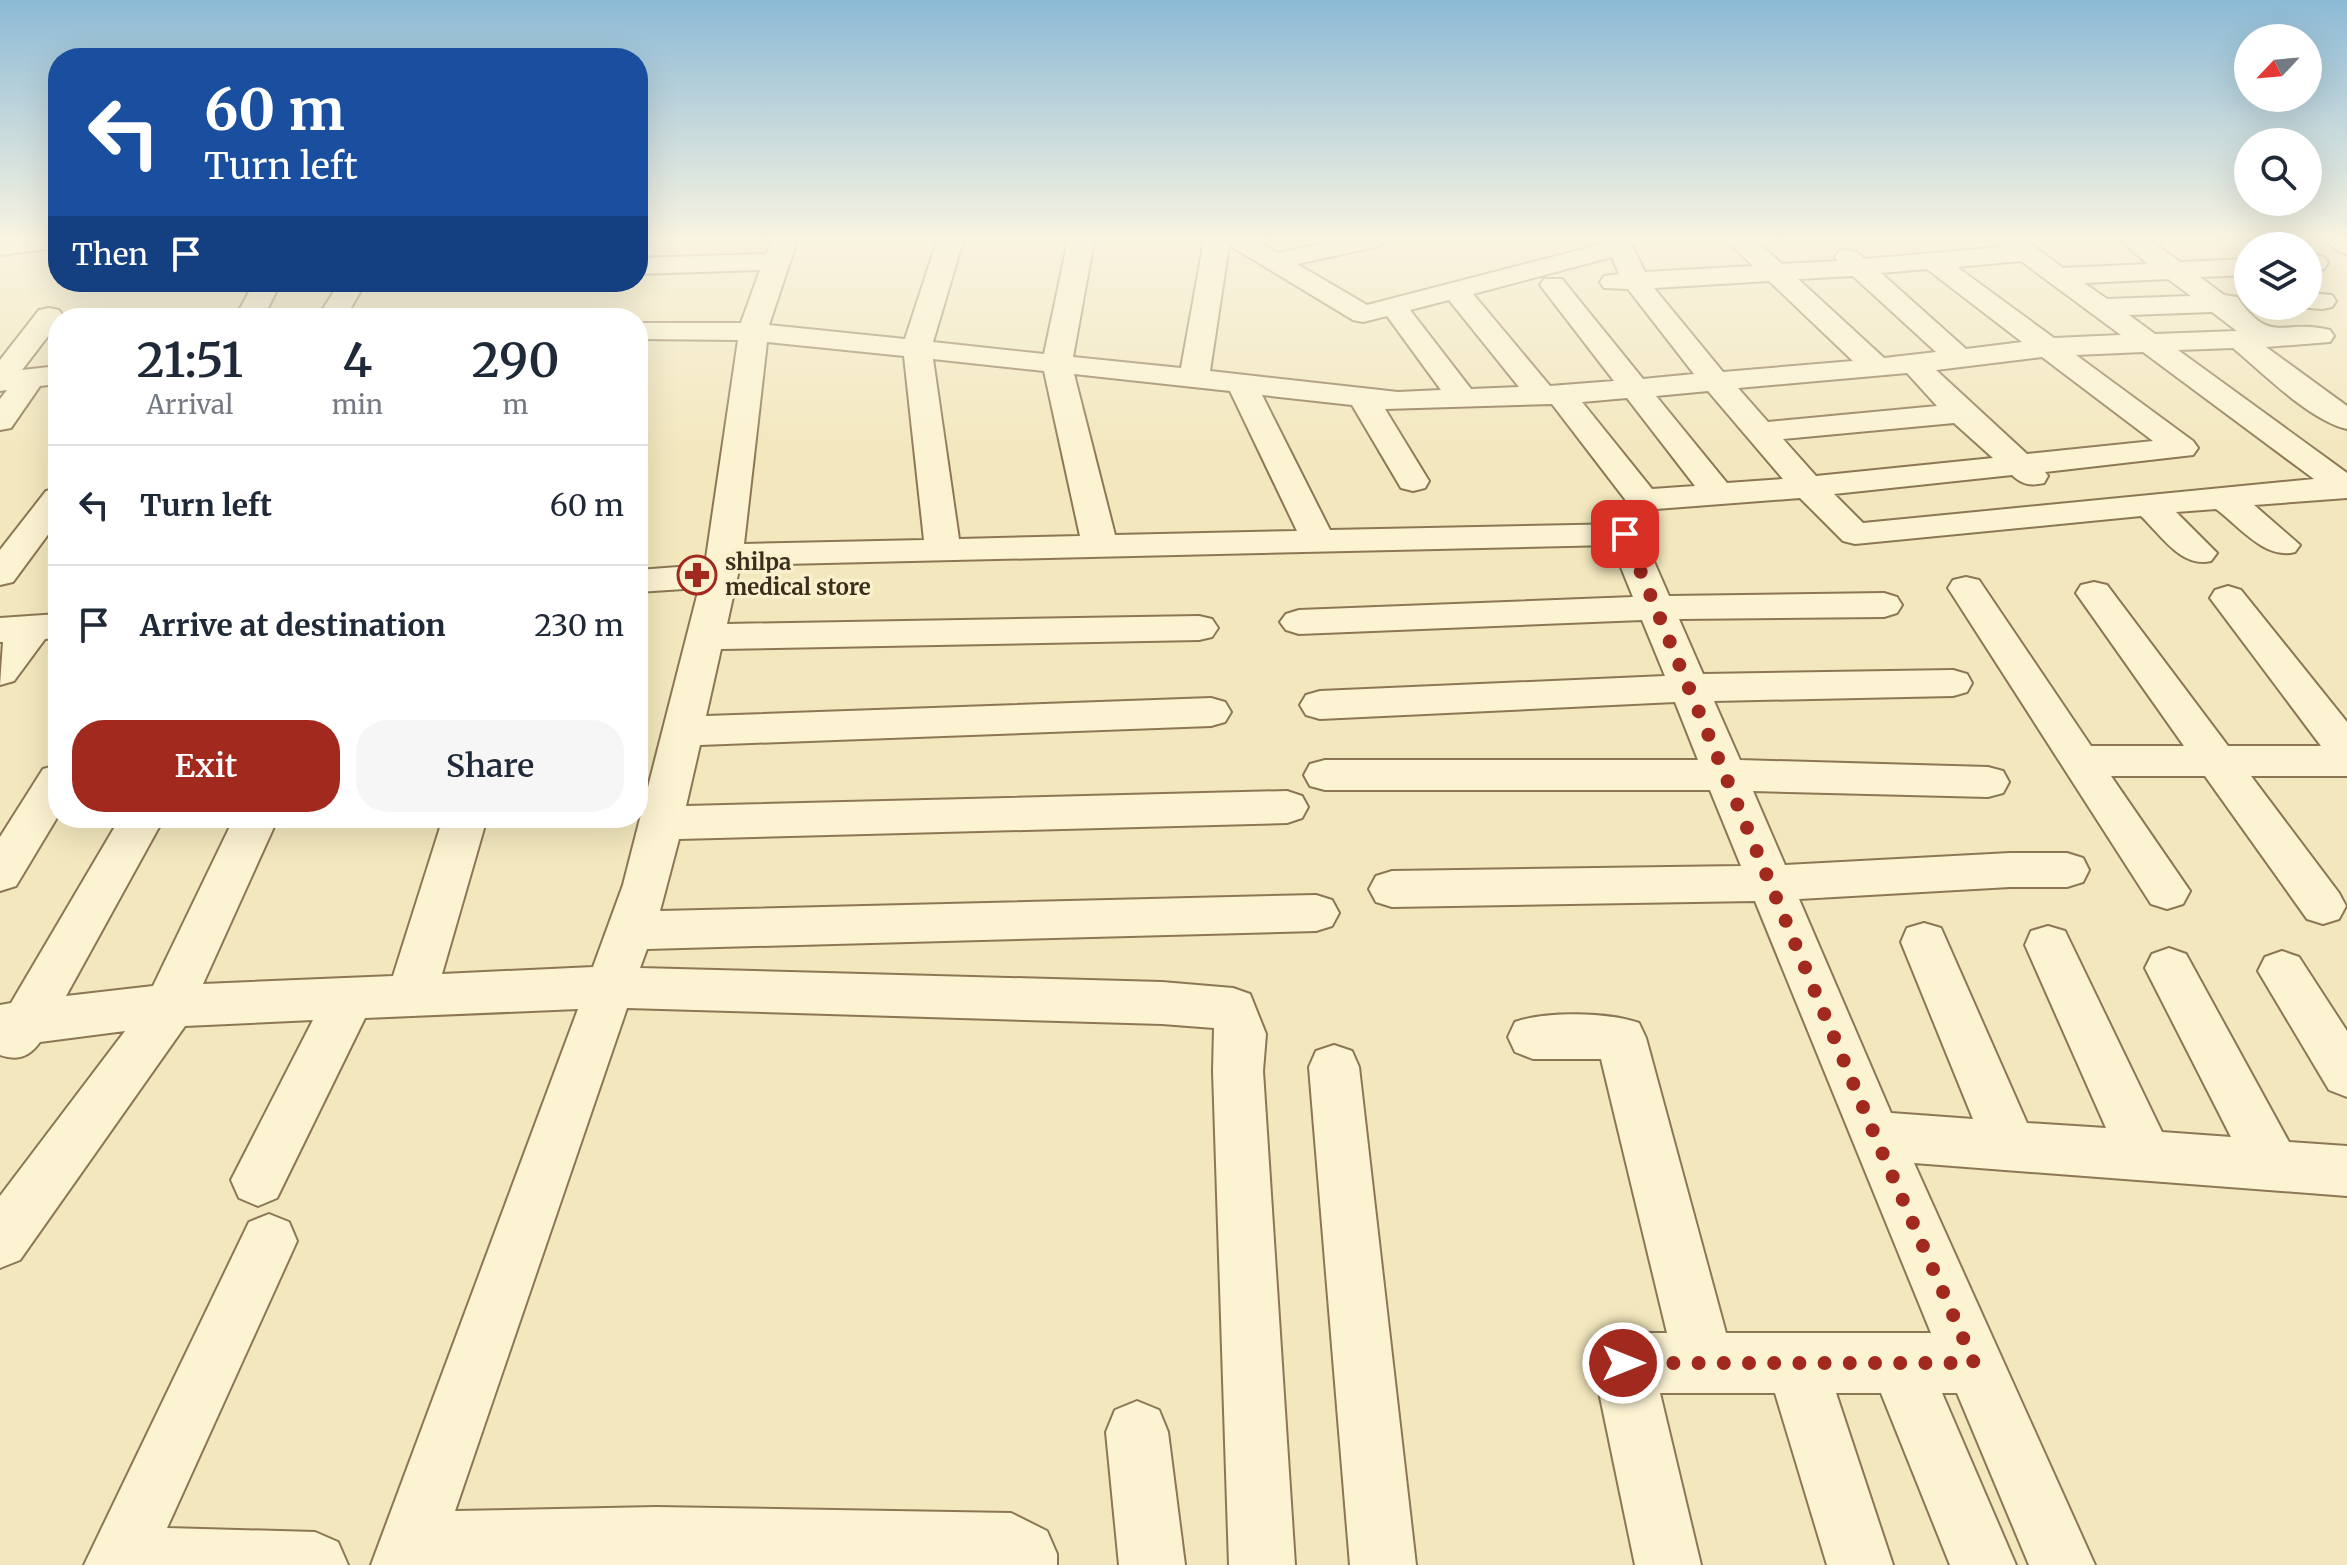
<!DOCTYPE html>
<html lang="en">
<head>
<meta charset="utf-8">
<style>
	:root { --surface:#fff; --page:#f6f6f7; --text:#1f2937; --muted:#747a83; --line:#e0e1e3; --accent:#a1291e }
	body { margin:0; font-family:Merriweather,serif; background:var(--page); color:var(--text); height:100vh; display:flex; flex-direction:column; font-size:30px; white-space:nowrap }
	* { box-sizing:border-box; margin:0 }
	p { font-size:26px; color:var(--muted) }
	.icon { flex:none; width:44px; height:44px; fill:none; stroke:currentColor; stroke-width:2; stroke-linecap:round; stroke-linejoin:round }
	.map { position:relative; flex:1; overflow:hidden }
	.details { position:absolute; left:48px; top:308px; width:600px; height:520px; display:flex; flex-direction:column; background:var(--surface); border-radius:32px; box-shadow:0 8px 32px #0002 }
	.details>* { flex:none }
	.guide { position:absolute; left:48px; top:48px; width:600px; height:244px; border-radius:32px; box-shadow:0 8px 32px #0002; background:#1a4fa0; color:#fff; overflow:hidden }
	.needle { width:52px; rotate:244deg }
	.fabs { position:absolute; left:2234px; top:24px; display:grid; gap:16px }
	.fabs a { display:grid; place-items:center; width:88px; height:88px; border-radius:50%; background:var(--surface); box-shadow:0 8px 32px #0002; font-size:40px }
	.pin { position:absolute; display:grid; place-items:center; width:68px; height:68px; color:#fff; margin:-34px; border-radius:16px; box-shadow:0 4px 12px #0006 }
	.me { position:absolute; width:88px; margin:-44px; rotate:90deg; stroke-linejoin:round; filter:drop-shadow(0 0 6px #0008) }
	.turn { display:flex; align-items:center; gap:28px; height:168px; padding:0 24px; font-size:36px }
	.turn .icon { width:104px; height:104px; stroke-width:2.5 }
	.turn b { display:block; font-size:56px; line-height:68px }
	.then { display:flex; align-items:center; height:76px; padding:0 24px; background:#0003; gap:16px; font-size:30px }
	.eta { display:flex; justify-content:space-evenly; align-items:center; height:136px; text-align:center }
	.eta b { font-size:48px; font-weight:600; line-height:56px }
	.cta { display:flex; gap:16px; margin-top:auto; padding:16px 24px }
	.cta a { flex:1; height:92px; border-radius:32px; background:var(--accent); color:#fff; font-size:32px; font-weight:600; line-height:92px; text-align:center }
	.cta a+a { background:var(--page); color:var(--text) }
	ul { padding:0; list-style:none }
	li { display:flex; align-items:center; gap:24px; height:120px; padding:0 24px; border-top:2px solid var(--line) }
	li div { flex:1 }
	li b { display:block; font-size:30px }
	li em { font-style:normal }
	.map>svg:first-child { display:block }
	.lines { fill:none; stroke-linecap:round; stroke-linejoin:round }
	.minor-casing { stroke:#8c7754; stroke-width:4 }
	.minor { fill:#fcf3d2; fill-rule:evenodd }
	.route { stroke:#a1291e; stroke-width:14; stroke-dasharray:0 25.2 }
	.labels { text-anchor:middle; stroke-width:7; stroke-linejoin:round; paint-order:stroke }
	.poi-label { font-size:22px; font-weight:bold; fill:#3a2d1b; stroke:#f9f0ce; text-anchor:start }
</style>
</head>
<body>
<div class="map">
<svg width="2347" height="1565" viewBox="0 0 2347 1565">
	<rect width="100%" height="100%" fill="#f2e7bd"/>
	<g class="lines">
		<defs>
			<g id="minor">
				<polygon points="0,241 58,241 58,244 47,249 0,255"/>
				<path d="M771 241H797L769 325 905 339 937 241H963L933 342 1044 354 1068 241H1094L1073 357 1181 368 1204 241H1257L1278 253 1334 241H1384L1380 246 1297 264 1367 305 1614 241 1630 242 1645 272 1753 266 1728 241H1756L1782 264 1838 261 1835 257 1839 251C1851 249 1856 251 1865 259L2002 247 1997 241H2027L2063 268 2148 264 2121 241H2150L2180 262 2248 259V275L2200 277 2224 295 2237 297C2271 347 2283 318 2330 330L2334 336 2330 342 2266 347 2347 406V429C2309 420 2263 373 2233 348L2178 350 2347 473V498L2254 505 2300 545 2295 552C2265 560 2239 526 2216 509L2176 512 2217 553 2211 561C2181 568 2161 535 2141 516L1855 544 1843 541 1800 498 1643 510 1631 507 1552 404 1385 409 1429 481 1425 488 1413 491 1401 488 1352 405 1262 395 1330 530 1625 524 1637 527 1642 534 1669 596 1884 593 1897 597 1902 605 1897 613 1884 617 1679 619 1703 674 1953 670 1967 674 1972 683 1967 692 1953 696 1714 701 1740 760 1988 767 2003 771 2009 782 2003 793 1988 797 1753 791 1785 865 2010 853H2067L2083 858 2089 870 2083 882 2067 887H2010L1799 899 1891 1113 1973 1119 1901 942 1907 928 1924 923 1941 928 2027 1123 2106 1128 2025 945 2031 931 2048 926 2065 931 2162 1132 2231 1137 2145 968 2152 954 2169 948 2186 954 2289 1142 2347 1146V1196L1914 1163 2095 1565H2029L1957 1393H1942L2016 1565H1950L1881 1393H1836L1893 1565H1827L1775 1393H1660L1701 1565H1635L1593 1363 1602 1342 1623 1333H1667L1601 1059H1533L1515 1052 1508 1037 1515 1022C1546 1011 1608 1012 1639 1023L1646 1038 1726 1333H1931L1755 901 1392 907 1376 902 1369 889 1376 876 1392 871 1741 866 1710 790H1325L1310 786 1304 775 1310 764 1325 760H1698L1675 702 1320 719 1306 715 1300 705 1306 695 1320 691 1665 676 1642 620 1299 634 1286 630 1280 622 1286 614 1299 610 1633 597 1612 545 740 565 727 624 1199 616 1212 619 1218 628 1212 637 1199 640 721 649 706 716 1211 698 1225 702 1231 712 1225 722 1211 726 700 745 686 806 1287 791 1302 796 1308 807 1302 818 1287 823 679 839 660 911 1316 895 1332 900 1339 913 1332 926 1316 931 647 949 640 968 1162 982 1233 988 1250 994 1266 1034 1263 1071 1295 1565H1229L1213 1071 1214 1028 1162 1024 627 1008 455 1511 656 1507 1011 1513 1047 1531 1057 1554V1565H371L578 1009 365 1018 277 1198 258 1206 239 1198 231 1180 313 1020 185 1026 20 1260 0 1268V1196L125 1031 40 1042C29 1057 18 1061 0 1055V1005L11 1003 120 818H164L66 996 153 986 234 818H278L203 984 393 976 443 818H487L442 974 593 967 623 885 699 588 638 592V570L705 565 738 340 638 339V323H741L760 270 638 274V258L766 254ZM1229 245 1353 320 1363 322 1387 316 1441 390 1398 392 1210 371ZM1612 257 1619 274 1604 276 1600 282 1604 288 1628 289 1694 374 1643 379 1562 279H1544L1540 285 1614 381 1550 386 1473 294ZM2021 261 2121 335 2054 338 1957 267ZM1927 269 2022 342 1966 349 1881 273ZM1853 276 1936 352 1884 358 1798 279ZM2168 279 2191 296 2107 299 2084 283ZM1769 281 1853 361 1723 372 1654 288ZM1449 300 1519 387 1471 389 1410 310ZM2212 312 2237 331 2155 334 2129 315ZM767 342 904 356 924 540 744 544ZM2143 352 2314 479 1863 523 1834 494 2012 475C2023 485 2030 486 2044 483L2048 476 2045 472 2193 455 2198 448 2193 441 2076 355ZM2042 357 2153 441 2027 454 1936 370ZM933 359 1044 371 1080 536 959 539ZM1907 373 1937 406 1768 422 1738 388ZM1074 374 1230 391 1297 531 1115 535ZM1708 391 1783 479 1727 483 1656 396ZM1627 398 1695 486 1652 489 1582 402ZM1954 423 1993 458 1816 476 1783 439Z"/>
				<polygon points="2326,241 2347,241 2347,254 2338,251"/>
				<polygon points="2315,255 2324,257 2328,263 2324,269 2308,272 2308,256"/>
				<polygon points="340,282 366,282 345,318 317,318"/>
				<polygon points="262,284 272,286 276,292 263,318 235,318 252,286"/>
				<polygon points="2308,293 2332,295 2336,301 2332,307 2322,309 2298,307 2308,306"/>
				<polygon points="49,308 59,310 63,316 58,318 58,323 22,370 58,366 58,384 40,386 11,428 0,430 0,399 7,390 0,391 0,360 39,310"/>
				<polygon points="58,488 58,521 13,582 0,585 0,550 46,491"/>
				<polygon points="1966,577 1979,580 2091,746 2184,746 2076,593 2081,585 2094,582 2107,585 2228,746 2321,746 2210,598 2215,590 2228,586 2241,590 2347,722 2347,776 2251,776 2339,893 2346,906 2339,919 2323,924 2307,919 2205,776 2111,776 2190,891 2183,904 2167,909 2151,904 1948,588 1953,580"/>
				<polygon points="58,614 58,638 45,639 14,681 0,685 3,642 0,642 0,618"/>
				<polygon points="58,765 58,816 16,886 0,891 0,837 43,769"/>
				<polygon points="2282,951 2299,957 2347,1031 2347,1097 2329,1090 2258,971 2265,957"/>
				<polygon points="1334,1045 1352,1051 1359,1067 1416,1565 1350,1565 1309,1067 1316,1051"/>
				<polygon points="269,1214 289,1222 297,1241 167,1528 315,1532 338,1542 348,1565 84,1565 249,1222"/>
				<polygon points="1137,1401 1159,1410 1168,1432 1185,1565 1119,1565 1106,1432 1115,1410"/>
			</g>
		</defs>
		<use href="#minor" class="minor-casing"/>
		<use href="#minor" class="minor"/>
	</g>
	<linearGradient id="sky" x2="0" y2="1"><stop stop-color="#8cbad6"/><stop offset="0.52" stop-color="#f9f4e1"/><stop offset="1" stop-color="#f9f4e1" stop-opacity="0"/></linearGradient>
	<rect width="2347" height="460" fill="url(#sky)"/>
	<g class="lines">
		<polyline class="route" points="1623,1363 1974,1363 1875,1136 1625,534"/>
	</g>
	<defs>
		<symbol id="pharmacy-ring" viewBox="-11 -11 22 22"><circle r="9.5" fill="#f9f0ce" stroke="#a1291e" stroke-width="1.5"/><path d="M-2-6h4v4h4v4h-4v4h-4v-4h-4v-4h4Z" fill="#a1291e"/></symbol>
	</defs>
	<g fill-rule="evenodd">
		<use href="#pharmacy-ring" x="675" y="553" width="44" height="44"/>
	</g>
	<g class="labels">
		<g class="poi-label">
			<text x="725" y="570">shilpa<tspan x="725" dy="25">medical store</tspan></text>
		</g>
	</g>
</svg>
<div class="fabs">
<a><svg class="needle" viewBox="-14 -14 28 28"><path d="M0-13l5 13h-10z" fill="#e53935"/><path d="M0 13l5-13h-10z" fill="#747a83"/></svg></a>
<a><svg class="icon" aria-label="search" viewBox="0 0 24 24"><circle cx="10" cy="10" r="6"/><path d="M15 15l6 6"/></svg></a>
<a><svg class="icon" aria-label="layers" viewBox="0 0 24 24"><path d="M12 4l9 5-9 5-9-5zM3 14l9 5 9-5"/></svg></a>
</div>
<div class="pin" style="left:1625px;top:534px;background:#d93025"><svg class="icon" aria-label="arrive" viewBox="0 0 24 24"><path d="M6 21V4h12l-3 4 3 4H6"/></svg></div>
<svg class="me" style="left:1623px;top:1363px" viewBox="-20 -20 40 40"><circle r="17" fill="#a1291e" stroke="#fff" stroke-width="3"/><path d="M0-11L8 9 0 5-8 9z" fill="#fff"/></svg>
<div class="guide">
<div class="turn"><svg class="icon" aria-label="left" viewBox="0 0 24 24"><path d="M17 20v-9H6M10 6l-5 5 5 5"/></svg><div><b>60 m</b>Turn left</div></div>
<div class="then">Then<svg class="icon" aria-label="arrive" viewBox="0 0 24 24"><path d="M6 21V4h12l-3 4 3 4H6"/></svg></div>
</div>
<section class="details">
<div class="eta">
<div><b>21:51</b><p>Arrival</p></div>
<div><b>4</b><p>min</p></div>
<div><b>290</b><p>m</p></div>
</div>
<ul>
<li><svg class="icon" aria-label="left" viewBox="0 0 24 24"><path d="M17 20v-9H6M10 6l-5 5 5 5"/></svg><div><b>Turn left</b></div><em>60 m</em></li>
<li><svg class="icon" aria-label="arrive" viewBox="0 0 24 24"><path d="M6 21V4h12l-3 4 3 4H6"/></svg><div><b>Arrive at destination</b></div><em>230 m</em></li>
</ul>
<div class="cta"><a>Exit</a><a>Share</a></div>
</section>
</div>
</body>
</html>
